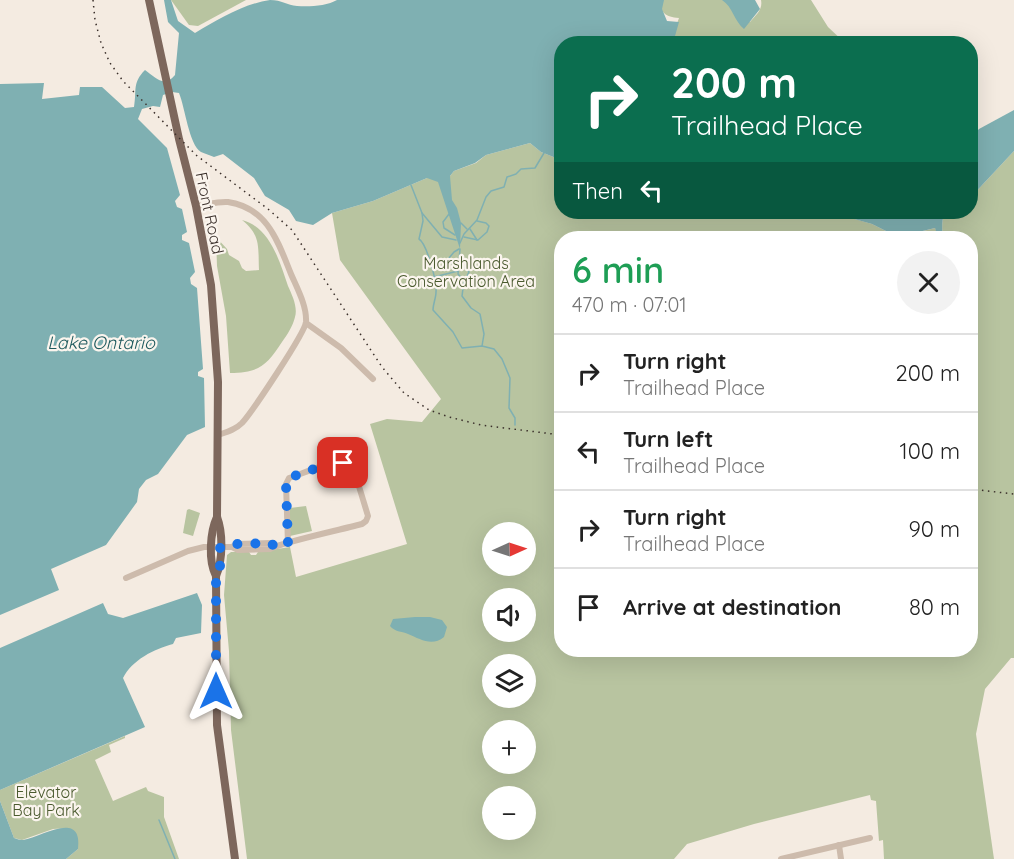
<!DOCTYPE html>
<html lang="en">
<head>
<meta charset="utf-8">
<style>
	:root { --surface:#fff; --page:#f2f2f2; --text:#222; --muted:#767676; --line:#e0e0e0 }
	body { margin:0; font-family:Quicksand,sans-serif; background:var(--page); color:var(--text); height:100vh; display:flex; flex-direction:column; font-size:22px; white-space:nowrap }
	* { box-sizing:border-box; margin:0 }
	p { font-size:20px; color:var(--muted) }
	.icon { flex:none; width:33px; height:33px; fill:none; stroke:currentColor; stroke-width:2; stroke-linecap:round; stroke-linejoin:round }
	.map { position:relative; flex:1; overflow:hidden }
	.panel { position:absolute; left:554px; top:231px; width:424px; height:426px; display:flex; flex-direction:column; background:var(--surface); border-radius:24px; box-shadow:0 6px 24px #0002 }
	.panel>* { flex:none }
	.banner { position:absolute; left:554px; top:36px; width:424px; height:183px; border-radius:24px; box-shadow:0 6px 24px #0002; background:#0b6e4f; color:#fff; overflow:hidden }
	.needle { width:39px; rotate:87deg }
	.controls { position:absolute; left:482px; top:522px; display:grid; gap:12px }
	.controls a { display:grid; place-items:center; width:54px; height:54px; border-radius:50%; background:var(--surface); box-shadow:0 6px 24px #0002; font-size:30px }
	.pin { position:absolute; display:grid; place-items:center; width:51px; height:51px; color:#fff; margin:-26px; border-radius:12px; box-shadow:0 3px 9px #0006 }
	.me { position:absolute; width:66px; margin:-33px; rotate:0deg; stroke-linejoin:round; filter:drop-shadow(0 0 4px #0008) }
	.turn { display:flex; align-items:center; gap:21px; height:126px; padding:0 18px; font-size:27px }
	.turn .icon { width:78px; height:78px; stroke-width:2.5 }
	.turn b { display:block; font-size:42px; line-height:51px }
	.then { display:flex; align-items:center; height:57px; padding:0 18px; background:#0003; gap:12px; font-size:22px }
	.round { display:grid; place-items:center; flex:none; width:63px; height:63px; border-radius:32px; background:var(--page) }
	.head { display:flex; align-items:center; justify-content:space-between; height:102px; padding:0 18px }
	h1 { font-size:36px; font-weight:600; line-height:45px; color:#1e9e55 }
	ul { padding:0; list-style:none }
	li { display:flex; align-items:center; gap:18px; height:78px; padding:0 18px; border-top:2px solid var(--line) }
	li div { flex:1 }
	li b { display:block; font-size:22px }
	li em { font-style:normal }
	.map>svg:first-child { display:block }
	.green { fill:#b8c4a0; fill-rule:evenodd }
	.water { fill:#7fb0b2 }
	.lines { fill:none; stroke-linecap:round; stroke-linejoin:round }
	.stream { stroke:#7fb0b2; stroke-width:1.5 }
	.minor { stroke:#cdbbac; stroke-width:6 }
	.major { stroke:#7d675c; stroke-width:8 }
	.rail { stroke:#3b302b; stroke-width:1.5; stroke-dasharray:1.5 4.5; stroke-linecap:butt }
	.route { stroke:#1a73e8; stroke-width:10; stroke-dasharray:0 18 }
	.labels { text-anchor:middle; stroke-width:4.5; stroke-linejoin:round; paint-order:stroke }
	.street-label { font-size:16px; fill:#3b302b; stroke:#fbf5ee }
	.park-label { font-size:16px; fill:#4a5a2e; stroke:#fbf5ee }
	.water-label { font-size:18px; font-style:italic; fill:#1f5a5e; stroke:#fbf5ee }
</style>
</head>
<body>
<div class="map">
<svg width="1014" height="859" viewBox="0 0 1014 859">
	<rect width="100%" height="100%" fill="#f4ebe1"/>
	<g class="green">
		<polygon points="171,0 246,0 198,26 189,25"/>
		<path d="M657 0H733L744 20 750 22C756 15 763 10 761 0H811L828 27 845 43H670L679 18C665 17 662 13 657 0Z"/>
		<path d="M530 143 541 152 561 160V212H837L841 215 872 224 886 231 907 235 935 228 940 238H561V650H970V238H942C943 230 941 224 944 215L950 212H970L971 197 1014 151V658H1011L985 689 976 734 994 859H884L883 840 879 841 876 801 871 800 870 795 754 824 687 844 674 859H247L231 730 229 651 224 595 227 555 231 552H249L251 555H256L258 552 290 547 296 577 407 544 370 424 387 419 422 422 441 399 340 260 332 213 373 201 427 178 450 176 454 171 476 163 486 155ZM492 532H525V566H492ZM492 598H525V632H492ZM492 664H525V698H492ZM492 730H525V764H492ZM492 796H525V830H492Z"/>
		<path d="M242 220C270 227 280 262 288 286 292 295 298 307 295 317 293 326 287 335 282 342 267 365 259 373 230 373L226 316 217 266 216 237 227 249 229 255 239 261 242 268 246 271 259 270C258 247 261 235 242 220Z"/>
		<polygon points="306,506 312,531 290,536 290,508"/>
		<polygon points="189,509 200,513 193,536 183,533 187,510"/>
		<polygon points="125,736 125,738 109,745 111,752 95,760 113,801 146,787 148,791 164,797 164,817 179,859 66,859 78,849 68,828 53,829 22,840 14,838 0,801 0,790"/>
	</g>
	<g class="water">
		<path d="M164 0H171L178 21 195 33C219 19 243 4 270 0 282 0 287 5 297 6 309 7 327 6 337 0H664L662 9 667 21 679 22 673 43 561 44V160L541 152 530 143 486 155 475 163 454 171 450 176 452 200 457 208 461 223 460 249 438 182 427 178 373 201 332 213 313 225 296 221 289 210 265 196 254 178 223 154 214 157C210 155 205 154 201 152 189 145 185 107 179 93L172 92 163 95 160 107 153 106 142 109 138 119 167 148 180 195 175 201 177 207 182 209 187 232 182 235V240L189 243 195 272 190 278 191 284 197 288 203 369 198 372V376L204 378 205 427 187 435 158 474 146 480 139 489 137 502 106 545 51 569 59 590 0 615V84L44 83 42 99 79 95 80 87H102L125 108 134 107C137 90 132 83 145 70 156 78 164 88 175 75L179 33 168 22Z"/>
		<path d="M722 0H755L760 9 744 29C734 21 733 7 722 0Z"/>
		<polygon points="1014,110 1014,151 971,197 971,138 979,129"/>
		<path d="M837 212H950L944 215C941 223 943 230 942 238L938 237 935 228 906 235 886 231 872 224 840 215Z"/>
		<path d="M197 593 202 605 201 633 176 638 173 644C154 649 132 660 123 678L145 727 0 790V648L103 603 108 614 123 618Z"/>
		<path d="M415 617H430L442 620 447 627 444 637C432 647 420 639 408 634 401 631 395 632 390 626L393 619Z"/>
		<path d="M0 801 14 838C17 839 20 840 23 840 41 837 83 809 78 849L66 859H0Z"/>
	</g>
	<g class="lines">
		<g class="stream">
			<polyline points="411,185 422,213 442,237 456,240"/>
			<path d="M422 213 423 221 419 239C427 244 437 282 436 292 436 298 433 304 433 310L453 332 462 348 482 346 494 349 502 359 510 378 509 408 515 418V425"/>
			<polyline points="449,214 443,222 444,228 455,235"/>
			<polyline points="461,223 467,229"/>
			<polyline points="470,229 477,240"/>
			<polyline points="464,237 478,240 487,232 489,226 486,223 477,221"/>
			<polyline points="460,243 464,234 477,220 486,197 491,191 504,187 507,177 516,174 521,169 535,168 544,153"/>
			<polyline points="459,249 454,252 449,258 450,263 463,266 469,272 465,280"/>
			<polyline points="460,249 458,274 464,281 462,296 471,308 480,314 484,334 482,346"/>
			<polyline points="434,277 458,271"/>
			<polyline points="159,820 175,859"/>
		</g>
		<g class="minor">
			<path d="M196 206C206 205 218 201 228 202 268 208 278 242 291 274 297 288 307 306 306 322 305 333 252 412 242 423 235 430 227 432 218 435"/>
			<polyline points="306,323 341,348 373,379"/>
			<path d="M232 547 238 550 270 549C278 543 348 528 362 524L366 521 368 516 354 470 349 463C329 461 307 472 289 478L286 484 288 544"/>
			<polyline points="126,578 188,551 204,547 232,547 237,544 271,543 274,546"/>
			<polyline points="839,845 841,859"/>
			<polyline points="781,859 870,838"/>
		</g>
		<g class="major">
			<path d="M149 0 179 139 196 206 211 285 218 382 217 517C223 533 223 560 216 576L217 725 235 859"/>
			<path d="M216 576C208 561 210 532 217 517"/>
		</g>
		<g class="rail">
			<polyline points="93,0 95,20 101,43 110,63 123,81 196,155 268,209 292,230 382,367 404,393 429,410 449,417 481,425 561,435"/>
			<polyline points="970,489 1014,494"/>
		</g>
	</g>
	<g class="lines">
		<polyline class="route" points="216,691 216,576 220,567 220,548 231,547 237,544 271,543 274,546 288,544 286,484 289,478 317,468 343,463"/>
	</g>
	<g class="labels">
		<g class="street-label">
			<text transform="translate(210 213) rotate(78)" y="6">Front Road</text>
		</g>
		<g class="park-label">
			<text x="466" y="269">Marshlands<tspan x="466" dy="18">Conservation Area</tspan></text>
			<text x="46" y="798">Elevator<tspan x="46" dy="18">Bay Park</tspan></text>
		</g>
		<g class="water-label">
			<text x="101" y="349">Lake Ontario</text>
		</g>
	</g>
</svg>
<div class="controls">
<a><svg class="needle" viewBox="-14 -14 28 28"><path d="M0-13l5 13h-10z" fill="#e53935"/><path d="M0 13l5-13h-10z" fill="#767676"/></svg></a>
<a><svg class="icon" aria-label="sound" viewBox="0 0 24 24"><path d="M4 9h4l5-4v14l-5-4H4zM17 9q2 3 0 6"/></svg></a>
<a><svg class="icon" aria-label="layers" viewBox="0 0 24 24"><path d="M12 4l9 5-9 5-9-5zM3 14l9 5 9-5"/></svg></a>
<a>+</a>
<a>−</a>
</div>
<div class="pin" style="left:343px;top:463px;background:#d93025"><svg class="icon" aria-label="arrive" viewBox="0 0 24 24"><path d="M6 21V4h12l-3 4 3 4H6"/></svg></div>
<svg class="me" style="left:216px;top:691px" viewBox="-20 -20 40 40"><path d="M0-17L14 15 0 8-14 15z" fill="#1a73e8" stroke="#fff" stroke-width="4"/></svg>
<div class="banner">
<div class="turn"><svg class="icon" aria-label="right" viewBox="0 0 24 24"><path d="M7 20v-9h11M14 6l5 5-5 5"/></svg><div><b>200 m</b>Trailhead Place</div></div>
<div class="then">Then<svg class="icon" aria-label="left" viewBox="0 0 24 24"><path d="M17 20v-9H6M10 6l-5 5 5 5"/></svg></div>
</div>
<section class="panel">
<div class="head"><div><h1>6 min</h1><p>470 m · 07:01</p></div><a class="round"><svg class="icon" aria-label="close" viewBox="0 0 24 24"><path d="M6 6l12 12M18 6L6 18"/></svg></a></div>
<ul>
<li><svg class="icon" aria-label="right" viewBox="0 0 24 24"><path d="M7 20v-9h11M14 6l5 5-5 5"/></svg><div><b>Turn right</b><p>Trailhead Place</p></div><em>200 m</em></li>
<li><svg class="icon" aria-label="left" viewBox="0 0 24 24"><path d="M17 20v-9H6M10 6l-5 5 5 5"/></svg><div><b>Turn left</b><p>Trailhead Place</p></div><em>100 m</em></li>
<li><svg class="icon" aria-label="right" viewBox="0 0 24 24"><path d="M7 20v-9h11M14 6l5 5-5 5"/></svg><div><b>Turn right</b><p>Trailhead Place</p></div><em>90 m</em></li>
<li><svg class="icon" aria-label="arrive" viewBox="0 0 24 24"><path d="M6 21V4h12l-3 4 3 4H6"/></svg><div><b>Arrive at destination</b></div><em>80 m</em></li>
</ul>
</section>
</div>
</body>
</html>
